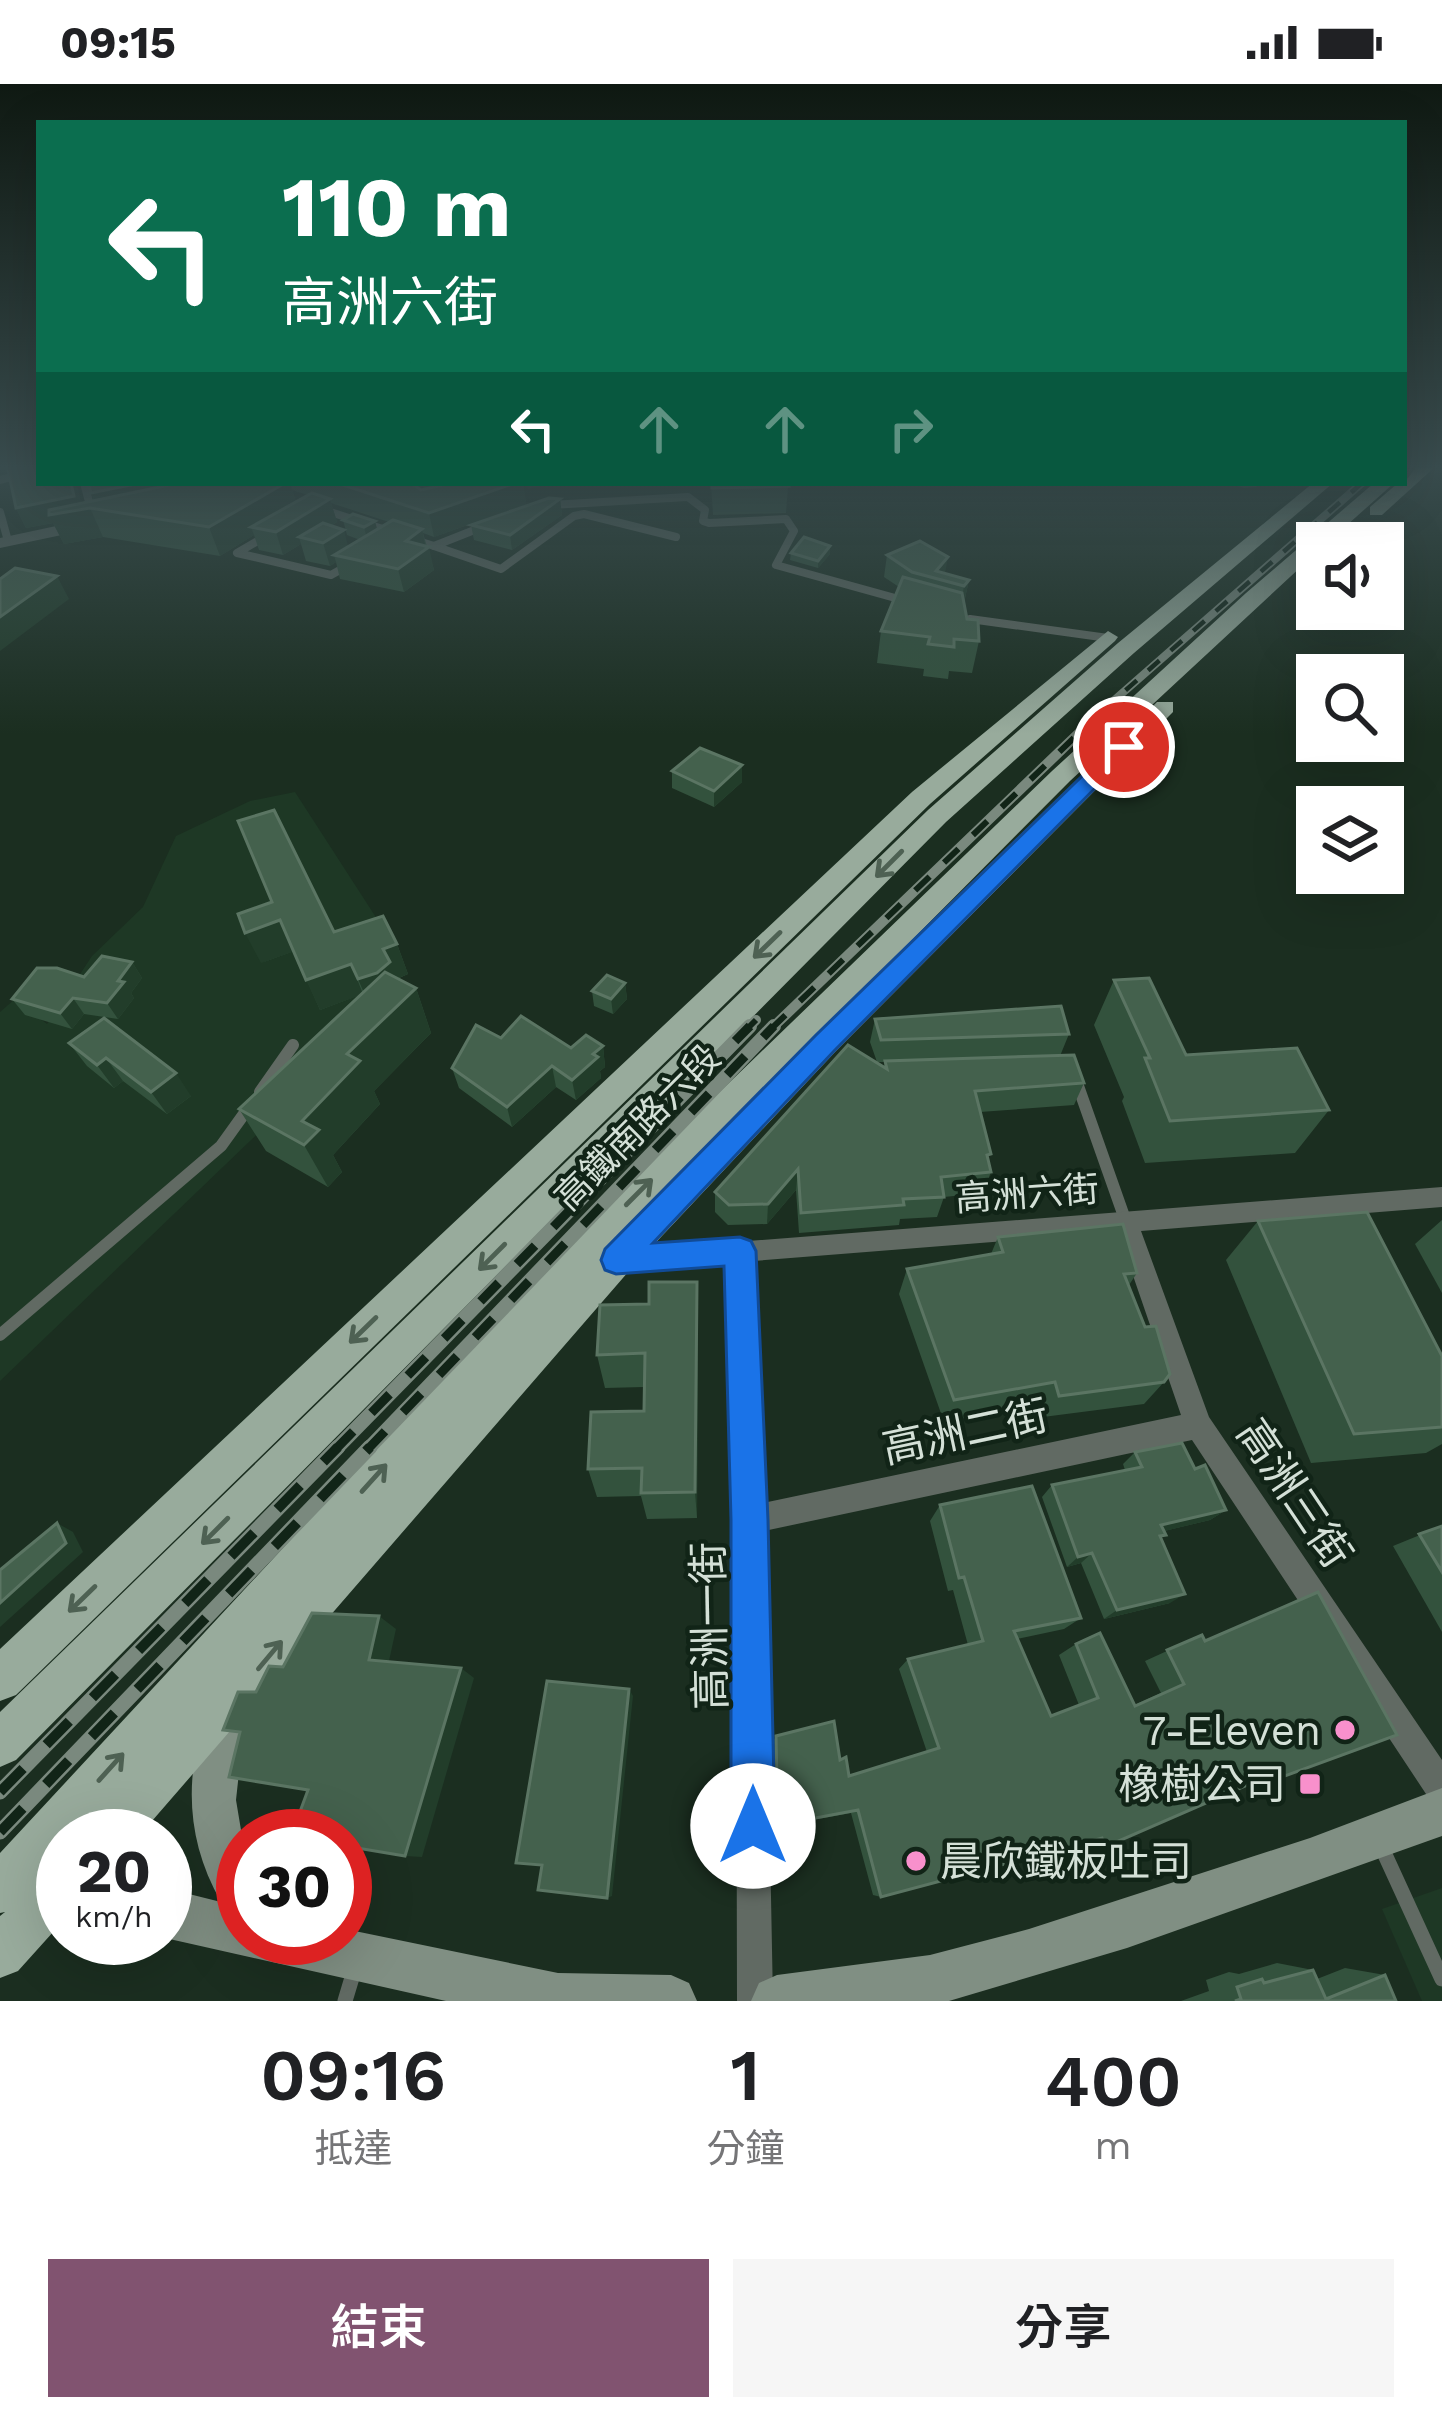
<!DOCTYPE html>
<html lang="zh-TW">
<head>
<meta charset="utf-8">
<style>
	:root { --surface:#fff; --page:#f6f6f6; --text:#202124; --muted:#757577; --accent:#815370 }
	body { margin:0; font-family:"Work Sans","Noto Sans TC",sans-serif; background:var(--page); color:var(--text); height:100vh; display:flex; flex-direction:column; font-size:45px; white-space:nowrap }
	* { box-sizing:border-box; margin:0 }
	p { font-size:39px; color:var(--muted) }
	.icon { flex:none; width:66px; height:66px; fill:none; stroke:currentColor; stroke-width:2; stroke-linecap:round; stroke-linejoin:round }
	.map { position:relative; height:1917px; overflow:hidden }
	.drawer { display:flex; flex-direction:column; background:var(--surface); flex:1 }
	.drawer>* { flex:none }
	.hud { position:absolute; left:36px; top:36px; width:1371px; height:366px; border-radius:0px; box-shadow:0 12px 48px #0002; background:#0b6e4f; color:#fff; overflow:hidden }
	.tools { position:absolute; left:1296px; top:438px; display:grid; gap:24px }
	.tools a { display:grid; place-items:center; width:108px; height:108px; border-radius:0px; background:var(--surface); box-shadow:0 12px 48px #0002; font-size:60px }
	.speed { position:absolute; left:36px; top:1725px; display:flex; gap:24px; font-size:60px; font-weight:700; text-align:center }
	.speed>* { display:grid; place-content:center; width:156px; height:156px; border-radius:50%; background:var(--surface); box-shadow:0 12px 48px #0002; line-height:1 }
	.speed small { font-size:30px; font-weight:400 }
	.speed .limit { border:18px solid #d22; background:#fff; color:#111 }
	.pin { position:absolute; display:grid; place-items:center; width:102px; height:102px; color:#fff; margin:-51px; border:6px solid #fff; border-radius:50%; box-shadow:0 3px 12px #0007 }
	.me { position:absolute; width:132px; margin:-66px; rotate:0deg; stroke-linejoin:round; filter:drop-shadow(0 0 9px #0008) }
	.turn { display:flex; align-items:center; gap:42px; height:252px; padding:0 48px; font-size:54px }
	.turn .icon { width:156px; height:156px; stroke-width:2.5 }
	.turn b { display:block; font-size:84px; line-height:102px }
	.lanes { display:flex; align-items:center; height:114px; padding:0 48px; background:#0003; justify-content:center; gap:60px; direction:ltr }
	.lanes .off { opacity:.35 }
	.eta { display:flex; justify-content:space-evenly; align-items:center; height:204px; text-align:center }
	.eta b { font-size:72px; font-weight:600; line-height:84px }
	.cta { display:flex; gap:24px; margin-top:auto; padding:24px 48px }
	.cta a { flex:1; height:138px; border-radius:0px; background:var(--accent); color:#fff; font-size:48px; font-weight:600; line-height:138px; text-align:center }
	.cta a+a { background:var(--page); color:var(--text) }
	.status { display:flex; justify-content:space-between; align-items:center; height:84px; padding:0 60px; background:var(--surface); direction:ltr }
	.status svg { height:33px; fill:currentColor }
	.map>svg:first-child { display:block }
	.built { fill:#1e3825 }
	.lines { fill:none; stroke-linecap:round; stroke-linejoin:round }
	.service-far2 { stroke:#616a63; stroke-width:8 }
	.service-far1 { stroke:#616a63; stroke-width:12 }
	.service { stroke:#616a63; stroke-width:15 }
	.minor { fill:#616a63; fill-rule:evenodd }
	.tertiary { fill:#616a63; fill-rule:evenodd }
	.secondary { fill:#808f83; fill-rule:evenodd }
	.primary { fill:#98ab9c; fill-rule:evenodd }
	.rail-far3-casing { stroke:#7a897e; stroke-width:8 }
	.rail-far2-casing { stroke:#7a897e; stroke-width:10 }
	.rail-far1-casing { stroke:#7a897e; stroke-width:14 }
	.rail-casing { stroke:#7a897e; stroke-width:15 }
	.rail-far3 { stroke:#112417; stroke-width:4.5; stroke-dasharray:15; stroke-linecap:butt }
	.rail-far2 { stroke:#112417; stroke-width:6; stroke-dasharray:20; stroke-linecap:butt }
	.rail-far1 { stroke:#112417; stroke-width:9; stroke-dasharray:26; stroke-linecap:butt }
	.rail { stroke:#112417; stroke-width:10; stroke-dasharray:33; stroke-linecap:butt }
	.wall { fill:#33523d; fill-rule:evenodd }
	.shaded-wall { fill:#223d2a }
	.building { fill:#44614d; stroke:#5b7563; stroke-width:3 }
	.oneway { stroke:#4e6153 }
	.route { fill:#1a73e8; stroke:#114b97; stroke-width:3 }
	.poi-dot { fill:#f890cc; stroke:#112417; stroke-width:4.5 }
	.labels { text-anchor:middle; stroke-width:9; stroke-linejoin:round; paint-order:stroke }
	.street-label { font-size:36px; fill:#d4e0d7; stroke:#112417 }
	.near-street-label { font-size:42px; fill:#d4e0d7; stroke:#112417 }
	.near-poi-label { font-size:42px; fill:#d4e0d7; stroke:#112417; text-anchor:end }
</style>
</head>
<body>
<div class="status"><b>09:15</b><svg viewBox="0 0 49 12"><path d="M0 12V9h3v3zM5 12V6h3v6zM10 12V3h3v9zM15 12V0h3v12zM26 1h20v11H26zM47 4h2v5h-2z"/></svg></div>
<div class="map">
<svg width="1442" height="1917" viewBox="0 0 1442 1917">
	<rect width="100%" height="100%" fill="#1b2e20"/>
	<g class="built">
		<polygon points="295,708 399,869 301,1008 0,1297 0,928 15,915 47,940 92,872 143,823 176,752 250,717"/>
		<polygon points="1442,1804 1442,1917 1422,1917 1382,1825"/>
	</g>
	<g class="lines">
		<g class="service-far2">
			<polyline points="0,396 39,386"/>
			<polyline points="84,399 92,429"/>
			<polyline points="551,421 688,413 705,426 703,437 709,439 786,435 794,447 776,481 906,517"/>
			<polyline points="324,426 392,448"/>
			<polyline points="0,428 8,457"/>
			<polyline points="266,452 237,469 331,491 347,482"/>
			<polyline points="415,456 434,462 482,443"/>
			<polyline points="434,462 501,485 574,432 584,430 676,453"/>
			<polyline points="970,535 1108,554"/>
		</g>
		<g class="service-far1">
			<polyline points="1077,999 1126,1138"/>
			<polyline points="260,1008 293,961"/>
			<polyline points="0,1251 221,1062 249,1023"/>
		</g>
		<g class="service">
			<polyline points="1381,1762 1442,1895"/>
			<polyline points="345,1917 354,1887"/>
		</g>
		<path class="minor" d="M1442 1103V1123L1141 1147 1209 1333 1442 1676V1720L1430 1716 1192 1356 764 1447 773 1917H737L736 1436 728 1179 617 1187 608 1184 605 1176 608 1168ZM1118 1148 1181 1331 763 1419 753 1177Z"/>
		<polygon class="tertiary" points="89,435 95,436 95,444 0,464 0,454"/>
		<g class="secondary">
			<path d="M231 1598 247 1604 253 1620 241 1670 236 1716 243 1758V1854H345V1845L558 1889 671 1891 689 1899 697 1917H446L165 1854V1804L221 1818C181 1748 185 1677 215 1604Z"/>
			<polygon points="1442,1704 1442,1752 1127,1864 949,1917 751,1917 759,1899 777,1891 930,1871 1029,1845 1310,1754"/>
		</g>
		<g class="primary">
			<polygon points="1418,381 1437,381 1382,431 1370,431 1370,423 1398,399 1404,399"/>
			<polygon points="1313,399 1333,399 1134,569 946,738 16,1676 0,1683 0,1628 928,726 1118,559"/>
			<polygon points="1374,399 1394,399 1327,459 1317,459 1317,468 1070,697 902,866 1157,618 1173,618 1173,628 836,967 629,1187 139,1752 84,1752 88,1744 80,1752 63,1752 63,1771 55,1780 63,1777 63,1837 18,1887 0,1894 0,1832 5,1828 0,1829 0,1769 589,1134 1052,687 1246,509"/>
			<polygon points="1108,547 1118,553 1115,557 930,720 16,1611 0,1617 0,1565 912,708"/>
		</g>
		<defs>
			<polyline id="rail-far3" points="1103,626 1362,399"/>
			<g id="rail-far2">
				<polyline points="747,945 756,936"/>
				<polyline points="771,945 1106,623"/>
			</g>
			<g id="rail-far1">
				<polyline points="335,1366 750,942"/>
				<polyline points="367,1366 774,942"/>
			</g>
			<g id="rail">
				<polyline points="0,1708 338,1363"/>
				<polyline points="0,1748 370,1363"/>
			</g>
		</defs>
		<use href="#rail-far3" class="rail-far3-casing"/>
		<use href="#rail-far2" class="rail-far2-casing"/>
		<use href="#rail-far1" class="rail-far1-casing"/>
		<use href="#rail" class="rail-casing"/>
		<use href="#rail-far3" class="rail-far3"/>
		<use href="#rail-far2" class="rail-far2"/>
		<use href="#rail-far1" class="rail-far1"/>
		<use href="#rail" class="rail"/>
	</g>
	<g class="wall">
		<path d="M0 381 76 400 81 419 94 417 88 399H166L167 402 179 399H290L296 418 308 411 292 406 290 399H523L526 420 434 453 423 449 434 486 404 508 340 495 336 478 330 482 306 477 301 460 283 471 259 466 254 451 220 472 103 453 64 460 53 439 26 444 16 424 8 387 0 389ZM331 419 389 438 377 446 343 436 347 451 360 456 348 463 331 442 337 438Z"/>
		<polygon points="711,399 788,402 786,429 713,431"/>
		<polygon points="1230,399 1262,399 1256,403 1244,404"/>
		<polygon points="560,415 562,431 512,466 474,456 471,441"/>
		<polygon points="791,469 830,470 818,484 790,476"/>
		<polygon points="887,471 969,496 964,519 967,535 979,557 972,589 949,587 948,595 923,592 924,585 877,579 881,547 899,503 884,493"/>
		<polygon points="742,681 742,698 714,723 672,704 672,687"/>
		<polygon points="334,848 397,860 408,890 397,895 416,904 431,949 374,1007 380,1020 333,1071 342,1088 328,1103 266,1067 239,1025 362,910 320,926 294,867 261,879"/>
		<polygon points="132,878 142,894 131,909 134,914 118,935 84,930 72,945 25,931 12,915"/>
		<polygon points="1114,896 1186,971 1329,1026 1295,1069 1145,1079 1122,1017 1124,1013 1094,941"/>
		<polygon points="625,899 627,915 613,930 594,922 592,907"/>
		<polygon points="875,935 1069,950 1060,972 1084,999 1074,1021 980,1028 991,1088 983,1109 944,1113 937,1133 900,1135 899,1141 799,1149 796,1106 767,1140 728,1141 715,1128 715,1108 884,983 885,978 877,978 870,958"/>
		<polygon points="501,954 571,964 603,962 605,983 600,987 601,994 576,1016 556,1003 512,1043 459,1004 452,984"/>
		<polygon points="69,959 191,1012 167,1030 123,997 114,1004 87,982"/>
		<polygon points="1442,1136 1442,1209 1415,1160"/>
		<polygon points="1258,1137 1442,1272 1442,1360 1426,1369 1311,1379 1226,1176"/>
		<polygon points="998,1153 1137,1189 1129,1201 1164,1298 1144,1320 1043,1333 1039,1320 944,1338 899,1210 907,1185 991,1170"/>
		<polygon points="697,1198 698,1234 697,1434 647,1435 641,1412 597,1413 588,1385 644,1327 644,1303 605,1304 597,1271 649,1220"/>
		<polygon points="1135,1368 1195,1385 1226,1426 1210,1436 1164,1447 1161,1454 1170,1519 1104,1535 1081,1479 1067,1483 1042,1413 1052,1401 1125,1386 1123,1380"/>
		<polygon points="940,1421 1081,1534 1064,1545 1017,1555 1051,1632 1079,1621 1059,1571 1076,1560 1134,1621 1161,1609 1145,1577 1202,1551 1285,1692 1259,1696 1105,1763 1085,1764 1083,1759 881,1813 873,1811 851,1729 775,1743 773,1658 776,1652 840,1676 849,1692 927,1668 899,1585 908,1575 968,1561 953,1506 948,1507 930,1437"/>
		<polygon points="1442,1442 1442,1548 1393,1462"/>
		<polygon points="1277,1879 1313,1886 1317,1895 1345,1884 1385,1891 1396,1917 1181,1917 1209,1907 1206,1896 1229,1888 1239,1890"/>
	</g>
	<g class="shaded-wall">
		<polygon points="0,381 27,381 0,389"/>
		<polygon points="71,399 77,399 82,425 90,424 103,453 64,460 53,439 26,444 16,424"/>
		<polygon points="140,399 166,399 172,414 99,426 91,409"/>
		<polygon points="285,399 290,399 298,425 251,443 254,451 220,472 209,443"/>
		<polygon points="411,399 487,399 422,414"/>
		<polygon points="515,399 523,399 526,420 434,453 429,429"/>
		<polygon points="527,399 552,399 528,405"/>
		<polygon points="330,415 337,438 308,456 299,453 301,460 283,471 276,448"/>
		<polygon points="560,415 562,431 512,466 510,451"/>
		<polygon points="375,437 379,452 368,459 364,443"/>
		<polygon points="422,445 426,465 429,463 434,486 404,508 398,485 406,457"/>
		<polygon points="344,446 350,470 334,471 336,478 330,482 323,459"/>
		<polygon points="830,462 830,470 818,484 818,477"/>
		<polygon points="948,473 944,495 936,487"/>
		<polygon points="57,492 69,515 0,567 0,533"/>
		<polygon points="969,496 964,518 960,525 964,502"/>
		<polygon points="742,681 742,698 714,723 714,707"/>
		<polygon points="280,836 295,867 261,879 245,849"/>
		<polygon points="397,860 408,890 396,895 371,925 358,895 383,865"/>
		<polygon points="132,878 142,894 131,909 134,914 118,935 107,919 118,897"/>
		<polygon points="351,880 363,910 320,926 306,896"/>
		<polygon points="625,899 627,915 613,930 611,915"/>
		<polygon points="416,904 431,949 374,1007 380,1020 333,1071 342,1088 328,1103 304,1061 302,1037 347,970"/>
		<polygon points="73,914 84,930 72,945 60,929"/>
		<polygon points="603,962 605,983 600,987 601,994 576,1016 572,996 593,970"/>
		<polygon points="106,974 123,997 114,1004 97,981"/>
		<polygon points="552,982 556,1003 512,1043 507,1023"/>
		<polygon points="176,989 191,1012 167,1030 151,1008"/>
		<polygon points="798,1085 796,1106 767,1140 768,1120"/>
		<polygon points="697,1198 698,1234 697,1434 695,1408"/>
		<polygon points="1226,1426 1210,1436 1148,1451 1161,1441"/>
		<polygon points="57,1439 73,1448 83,1468 0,1543 0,1519"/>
		<polygon points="1092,1469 1081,1479 1067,1483 1078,1473"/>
		<polygon points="1185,1510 1170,1519 1104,1535 1117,1526"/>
		<polygon points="379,1532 396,1545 387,1586 369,1576"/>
		<polygon points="461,1584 474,1594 422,1773 405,1772"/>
		<polygon points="629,1605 633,1612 612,1812 607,1814"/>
	</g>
	<g class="building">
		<polygon points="7,381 39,381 39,399 71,399 74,412 16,424"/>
		<polygon points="88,399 140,399 91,409"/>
		<polygon points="179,399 285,399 209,443 90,424 49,431 49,426"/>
		<polygon points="337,399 411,399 421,406 452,399 515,399 429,429"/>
		<polygon points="712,399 785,399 788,402 712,404"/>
		<polygon points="312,409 330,415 276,448 251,443"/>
		<polygon points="549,414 560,415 510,451 471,441"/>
		<polygon points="353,430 375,437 364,443 343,436"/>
		<polygon points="393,436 422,445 406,457 429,463 398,485 334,471"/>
		<polygon points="323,439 344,446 323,459 299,453"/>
		<polygon points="804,453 830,462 818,477 791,469"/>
		<polygon points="920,457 948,473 936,487 969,496 964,502 912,488 887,471"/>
		<polygon points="15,484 57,492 0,533 0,495"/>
		<polygon points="903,493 962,509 967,535 978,536 979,557 954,555 954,563 928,560 930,553 881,547"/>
		<polygon points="700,664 742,681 714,707 672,687"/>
		<polygon points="274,726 334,848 383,832 397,860 383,865 390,878 377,889 358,895 351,880 306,896 280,836 245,849 238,830 272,818 238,737"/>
		<polygon points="102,872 132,878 118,897 124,898 107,919 73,914 60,929 12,915 37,884 57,884 84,893"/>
		<polygon points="385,888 416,904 347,970 360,977 302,1037 319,1046 304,1061 239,1025"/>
		<polygon points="607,891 625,899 611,915 592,907"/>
		<polygon points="1149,894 1186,971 1297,964 1329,1026 1170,1037 1145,974 1150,974 1114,896"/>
		<polygon points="1061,922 1069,950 881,956 875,935"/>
		<polygon points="521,932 571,964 586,951 603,962 593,970 598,973 572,996 552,982 507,1023 452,984 476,941 501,954"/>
		<polygon points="104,934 176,989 151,1008 106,974 97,981 69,959"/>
		<polygon points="848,961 887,985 885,977 1074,971 1084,999 975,1007 991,1070 987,1071 991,1088 941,1093 944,1113 903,1115 904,1121 801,1129 798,1085 768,1120 729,1121 715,1108"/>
		<polygon points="1367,1128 1442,1272 1442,1343 1354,1350 1258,1137"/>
		<polygon points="1123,1140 1137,1189 1124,1190 1145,1243 1156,1242 1170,1290 1164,1298 1059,1312 1055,1298 954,1316 907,1185 1003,1168 998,1153"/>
		<polygon points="649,1198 697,1198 695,1408 641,1409 642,1384 588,1385 591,1328 644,1327 645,1269 597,1271 600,1221 649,1220"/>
		<polygon points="1182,1359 1195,1385 1205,1381 1226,1426 1161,1441 1166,1451 1160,1452 1185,1510 1117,1526 1092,1469 1078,1473 1052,1401 1142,1383 1135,1368"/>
		<polygon points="1032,1402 1081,1534 1014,1547 1051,1632 1098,1614 1076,1560 1100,1549 1135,1622 1184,1600 1167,1566 1202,1551 1205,1557 1318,1508 1397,1651 1285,1692 1282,1686 1105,1763 1102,1754 881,1813 858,1726 778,1741 776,1652 834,1637 840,1676 846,1673 849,1692 939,1664 908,1575 983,1557 964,1493 959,1494 940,1421"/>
		<polygon points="57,1439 66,1459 0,1519 0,1486"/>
		<polygon points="1442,1442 1442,1488 1419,1450"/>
		<polygon points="312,1529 379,1532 369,1576 461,1584 405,1772 345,1762 345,1752 291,1752 308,1706 229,1693 240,1648 223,1646 238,1608 256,1608 269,1582 283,1583"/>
		<polygon points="547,1597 629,1605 607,1814 538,1806 542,1781 516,1779"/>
		<polygon points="1313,1886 1326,1915 1385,1891 1396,1917 1235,1917 1241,1915 1237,1903 1262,1895 1264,1899"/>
	</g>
	<defs><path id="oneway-shaft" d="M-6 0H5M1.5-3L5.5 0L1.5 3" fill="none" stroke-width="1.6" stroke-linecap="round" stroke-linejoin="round" transform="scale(3)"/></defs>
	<g class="oneway">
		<use href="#oneway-shaft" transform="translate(889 780) rotate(135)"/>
		<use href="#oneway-shaft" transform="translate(767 861) rotate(136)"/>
		<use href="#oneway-shaft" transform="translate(639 1108) rotate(-45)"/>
		<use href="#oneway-shaft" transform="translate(492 1173) rotate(135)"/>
		<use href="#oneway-shaft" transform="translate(363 1246) rotate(136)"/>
		<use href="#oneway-shaft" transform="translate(374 1394) rotate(-48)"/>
		<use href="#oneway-shaft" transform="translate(215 1447) rotate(135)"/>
		<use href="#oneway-shaft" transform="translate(82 1515) rotate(136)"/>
		<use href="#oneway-shaft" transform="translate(270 1571) rotate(-50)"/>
		<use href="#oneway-shaft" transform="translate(111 1683) rotate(-48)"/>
	</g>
	<linearGradient id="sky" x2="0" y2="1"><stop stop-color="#0f1912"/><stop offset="0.59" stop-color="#394c4e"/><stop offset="1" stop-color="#394c4e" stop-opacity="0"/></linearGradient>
	<rect width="1442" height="650" fill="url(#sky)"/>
	<polygon class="route" points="1124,656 1135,663 1132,667 835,966 653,1159 740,1153 751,1157 756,1167 768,1436 775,1742 768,1757 753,1764 738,1757 731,1742 731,1436 724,1182 616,1190 605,1186 601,1176 605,1165 816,951 1117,658"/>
	<g class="poi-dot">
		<circle cx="1345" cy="1646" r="12"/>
		<rect x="1298" y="1688" width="24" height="24" rx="6"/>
		<circle cx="916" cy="1777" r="12"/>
	</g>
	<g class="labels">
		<g class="street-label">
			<text transform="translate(637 1043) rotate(-45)" y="13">高鐵南路六段</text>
			<text transform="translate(1027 1109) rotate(-4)" y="13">高洲六街</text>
		</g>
		<g class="near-street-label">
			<text transform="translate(965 1347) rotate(-12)" y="15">高洲二街</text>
			<text transform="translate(1295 1409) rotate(56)" y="15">高洲三街</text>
			<text transform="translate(709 1542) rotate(-91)" y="15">高洲一街</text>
		</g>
		<g class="near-poi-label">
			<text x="1321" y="1661">7-Eleven</text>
			<text x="1286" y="1715">橡樹公司</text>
			<text x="940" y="1792" text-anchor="start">晨欣鐵板吐司</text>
		</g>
	</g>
</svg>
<div class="tools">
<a><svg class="icon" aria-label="sound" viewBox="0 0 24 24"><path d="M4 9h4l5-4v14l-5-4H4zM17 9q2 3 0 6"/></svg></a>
<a><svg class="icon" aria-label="search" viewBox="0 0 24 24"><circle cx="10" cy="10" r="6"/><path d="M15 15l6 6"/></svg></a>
<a><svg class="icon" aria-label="layers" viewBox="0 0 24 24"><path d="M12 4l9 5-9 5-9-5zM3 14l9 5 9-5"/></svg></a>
</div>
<div class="speed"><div>20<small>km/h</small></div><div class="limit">30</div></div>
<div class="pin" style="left:1124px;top:663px;background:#d93025"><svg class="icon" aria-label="arrive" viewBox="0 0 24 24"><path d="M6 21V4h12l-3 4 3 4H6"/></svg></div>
<svg class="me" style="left:753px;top:1742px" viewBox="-20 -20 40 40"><circle r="19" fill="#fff"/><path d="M0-13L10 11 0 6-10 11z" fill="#1a73e8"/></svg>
<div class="hud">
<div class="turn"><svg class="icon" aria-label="left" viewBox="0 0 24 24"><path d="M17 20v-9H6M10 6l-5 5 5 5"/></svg><div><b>110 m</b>高洲六街</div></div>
<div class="lanes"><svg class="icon" aria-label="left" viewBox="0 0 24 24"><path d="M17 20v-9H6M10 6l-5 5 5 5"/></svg><svg class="icon off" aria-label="ahead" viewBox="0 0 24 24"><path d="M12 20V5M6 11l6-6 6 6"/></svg><svg class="icon off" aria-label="ahead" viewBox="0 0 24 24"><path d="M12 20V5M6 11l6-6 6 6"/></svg><svg class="icon off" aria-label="right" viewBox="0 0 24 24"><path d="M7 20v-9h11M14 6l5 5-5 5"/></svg></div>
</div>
</div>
<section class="drawer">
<div class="eta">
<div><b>09:16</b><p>抵達</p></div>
<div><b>1</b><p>分鐘</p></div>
<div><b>400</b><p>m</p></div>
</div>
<div class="cta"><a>結束</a><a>分享</a></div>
</section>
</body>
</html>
